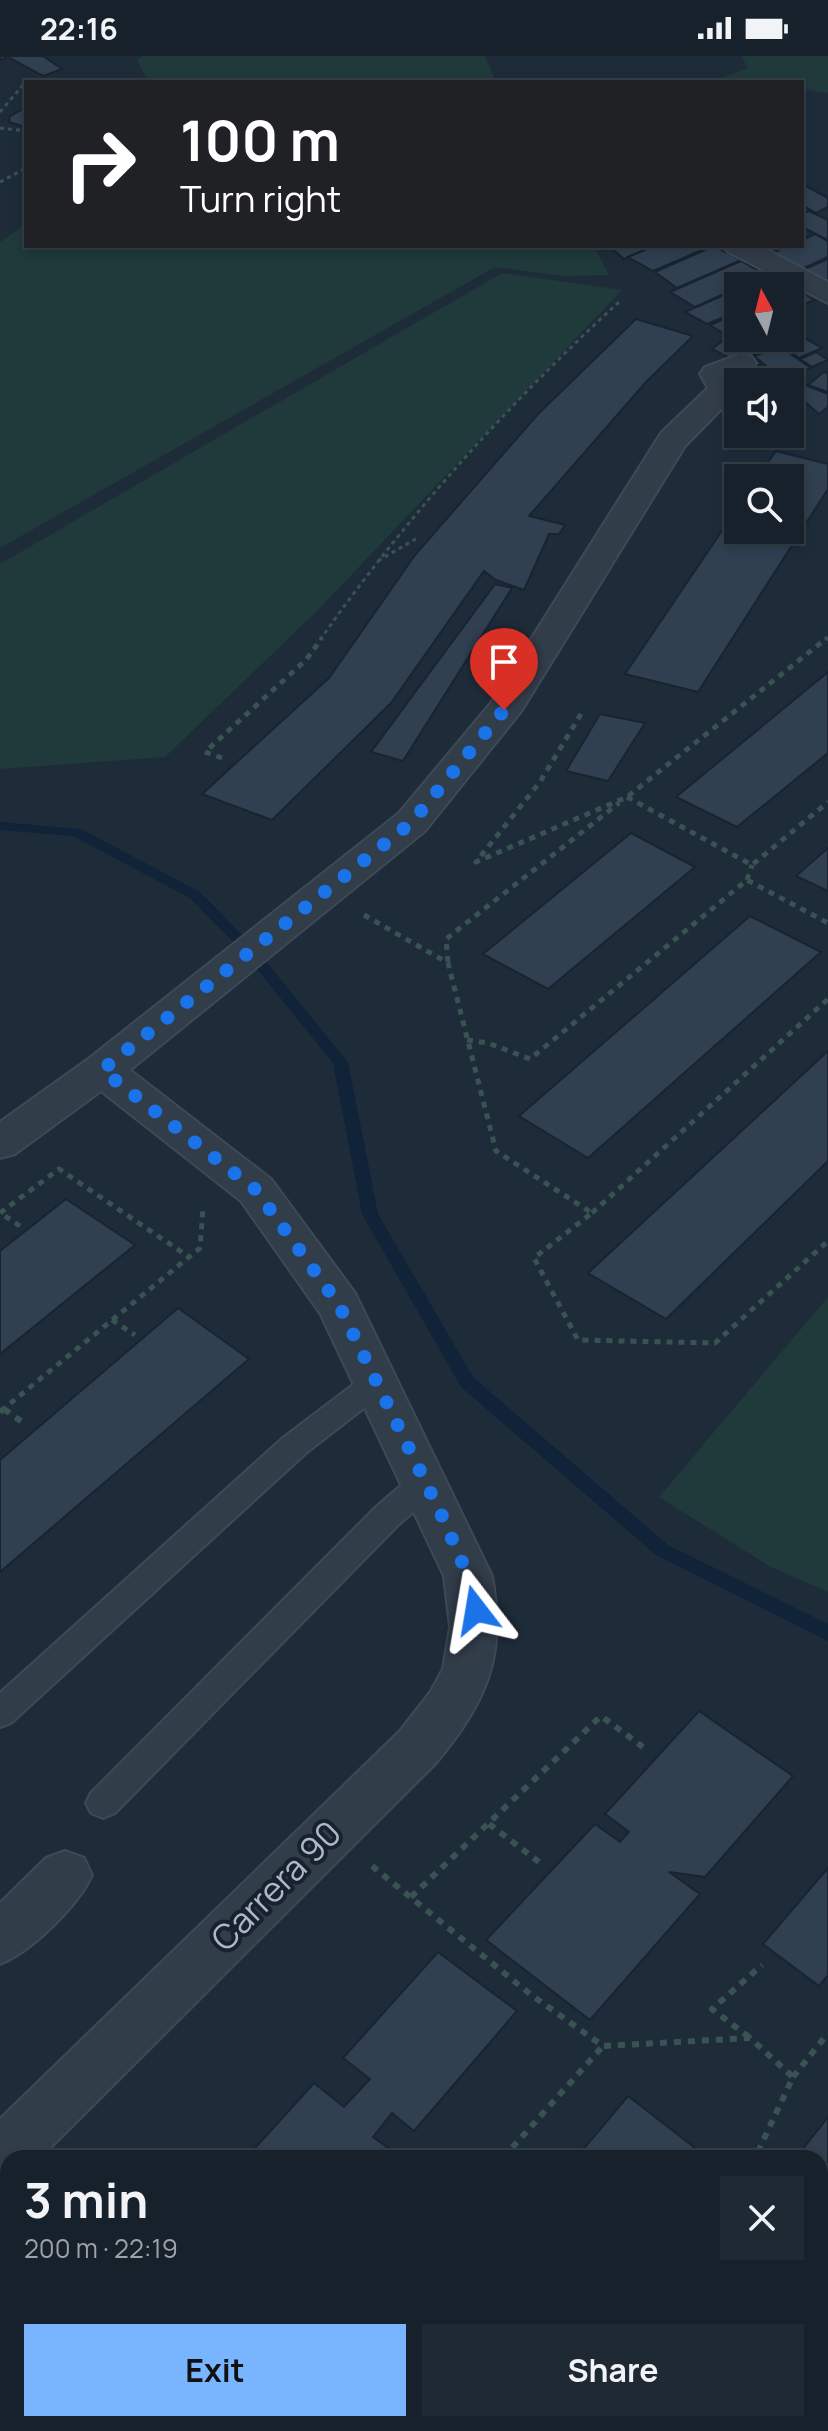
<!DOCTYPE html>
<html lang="en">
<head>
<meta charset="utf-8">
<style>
	:root { --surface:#16212c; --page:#1f2934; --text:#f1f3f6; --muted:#9ea3a9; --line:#353e48; --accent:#79b5ff }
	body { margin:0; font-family:Manrope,sans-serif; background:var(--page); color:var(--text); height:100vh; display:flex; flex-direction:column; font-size:30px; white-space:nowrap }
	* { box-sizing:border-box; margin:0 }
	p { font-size:26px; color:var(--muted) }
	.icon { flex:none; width:44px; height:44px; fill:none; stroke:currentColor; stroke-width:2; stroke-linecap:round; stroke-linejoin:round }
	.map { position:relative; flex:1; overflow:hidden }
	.sheet { position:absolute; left:0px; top:2094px; width:828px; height:282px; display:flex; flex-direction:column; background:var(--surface); border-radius:24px 24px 0 0; box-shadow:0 4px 12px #0003,0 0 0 2px var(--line) }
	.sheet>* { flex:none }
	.guide { position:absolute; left:24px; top:24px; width:780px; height:168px; border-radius:0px; box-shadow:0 4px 12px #0003,0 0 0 2px var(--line); background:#202124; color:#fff; overflow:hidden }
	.needle { width:52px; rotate:353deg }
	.fabs { position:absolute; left:724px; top:216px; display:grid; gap:16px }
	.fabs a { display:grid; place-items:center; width:80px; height:80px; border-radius:0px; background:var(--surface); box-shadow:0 4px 12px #0003,0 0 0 2px var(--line); font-size:40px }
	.pin { position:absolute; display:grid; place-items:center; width:68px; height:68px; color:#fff; margin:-82px -34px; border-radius:50% 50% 50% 0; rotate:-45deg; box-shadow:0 0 8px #0007 }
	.pin .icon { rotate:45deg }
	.me { position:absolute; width:88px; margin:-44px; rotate:346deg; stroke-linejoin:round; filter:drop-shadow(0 0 6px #0008) }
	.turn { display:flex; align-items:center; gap:28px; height:168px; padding:0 24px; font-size:36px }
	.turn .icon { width:104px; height:104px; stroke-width:2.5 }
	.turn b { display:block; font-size:56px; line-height:68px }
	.round { display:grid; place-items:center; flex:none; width:84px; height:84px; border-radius:0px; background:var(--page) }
	.head { display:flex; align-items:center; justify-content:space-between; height:136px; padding:0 24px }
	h1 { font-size:48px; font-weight:700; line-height:60px }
	.action { display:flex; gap:16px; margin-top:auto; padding:16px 24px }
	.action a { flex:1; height:92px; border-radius:0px; background:var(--accent); color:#111; font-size:32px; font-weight:700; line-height:92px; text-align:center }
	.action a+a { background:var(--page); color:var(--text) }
	.status { display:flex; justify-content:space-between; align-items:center; height:56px; padding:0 40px; background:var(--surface); direction:ltr }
	.status svg { height:22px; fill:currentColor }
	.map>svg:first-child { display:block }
	.green { fill:#20393b }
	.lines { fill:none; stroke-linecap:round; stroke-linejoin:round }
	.stream { fill:#112338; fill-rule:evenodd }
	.building { fill:#304051; stroke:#192430; stroke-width:2 }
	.service-casing { stroke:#3e4956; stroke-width:4 }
	.minor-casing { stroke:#3e4956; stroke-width:4 }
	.path-far2 { stroke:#395353; stroke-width:3; stroke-dasharray:4 4; stroke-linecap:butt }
	.path-far1 { stroke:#395353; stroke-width:5; stroke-dasharray:6 6; stroke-linecap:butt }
	.path { stroke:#395353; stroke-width:6; stroke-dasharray:7 7; stroke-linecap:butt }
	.service { fill:#323d4a; fill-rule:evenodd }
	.minor { fill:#323d4a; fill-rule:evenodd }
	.route { stroke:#1a73e8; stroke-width:14; stroke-dasharray:0 25.2 }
	.labels { text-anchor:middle; stroke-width:8; stroke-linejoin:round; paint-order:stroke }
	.near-street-label { font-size:34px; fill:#acb8c7; stroke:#17222e }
</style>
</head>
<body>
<div class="status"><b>22:16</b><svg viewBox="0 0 49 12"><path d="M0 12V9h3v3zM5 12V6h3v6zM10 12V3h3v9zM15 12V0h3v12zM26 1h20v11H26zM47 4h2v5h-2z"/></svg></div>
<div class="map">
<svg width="828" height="2375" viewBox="0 0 828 2375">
	<rect width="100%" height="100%" fill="#1e2c3a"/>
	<g class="green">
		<polygon points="143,0 485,0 496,26 148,26 137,4"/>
		<polygon points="741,0 828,0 828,37 802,33 802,26 736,26 724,21 748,12"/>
		<polygon points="26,168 26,190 594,190 609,219 563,220 495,211 0,492 0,186"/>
		<polygon points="502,217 622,234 319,553 165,701 0,713 0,508"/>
		<polygon points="828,1241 828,1536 771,1511 659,1441"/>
	</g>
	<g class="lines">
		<polygon class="stream" points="0,766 81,773 200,836 254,891 348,1006 378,1158 473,1321 668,1489 828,1568 828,1585 656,1499 461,1331 362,1158 333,1007 244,897 190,842 73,780 0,774"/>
	</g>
	<g class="building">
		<polygon points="0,0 43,0 62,13 43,20 8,1 0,4"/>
		<polygon points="23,53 26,53 26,71 9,66 10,60"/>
		<polygon points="802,128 828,142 828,151 816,157 802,149"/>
		<polygon points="809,155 828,164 828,184 802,171 802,158"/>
		<polygon points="815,178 828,185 828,201 798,215 768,199 788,190 802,190 802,184"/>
		<polygon points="609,190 653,190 624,203"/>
		<polygon points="654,190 711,190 653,215 628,201"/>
		<polygon points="714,190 741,204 677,232 655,216"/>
		<polygon points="828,203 828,232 798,216"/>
		<polygon points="741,205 766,219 695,251 670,236"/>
		<polygon points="769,219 788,230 744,230"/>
		<polygon points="793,231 814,244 790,254"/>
		<polygon points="738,233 738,255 707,268 685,256"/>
		<polygon points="736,258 738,270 734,272 738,280 732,283 710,269"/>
		<polygon points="636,263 693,280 646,326 529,460 565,469 559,478 549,478 524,534 496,524 484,515 391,647 272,764 202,738 329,622 415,499 538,358"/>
		<polygon points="790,275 802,283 783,291 771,282 790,282"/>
		<polygon points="738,281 767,282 779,291 752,299 730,284"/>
		<polygon points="726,282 762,308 756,310 742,302 735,305 712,293"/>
		<polygon points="806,283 822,292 799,302 785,291"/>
		<polygon points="780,291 811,312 782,323 754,300"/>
		<polygon points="816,296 828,304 812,311 800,303"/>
		<polygon points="824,316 828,317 828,336 808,329"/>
		<polygon points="805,329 828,338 828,351 819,358 795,337"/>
		<polygon points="776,395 828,408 828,433 698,636 625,618 738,451 738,474 790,474 790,422 757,422"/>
		<polygon points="495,528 512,532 403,705 371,696"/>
		<polygon points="828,616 828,697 737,771 676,741"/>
		<polygon points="600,658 645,667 608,725 566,715"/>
		<polygon points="631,777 695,811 548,933 483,898"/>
		<polygon points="828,792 828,835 796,820"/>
		<polygon points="750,860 821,896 588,1102 519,1060"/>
		<polygon points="828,995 828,1105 666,1263 588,1217"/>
		<polygon points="66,1143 135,1189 0,1298 0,1195"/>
		<polygon points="178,1252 249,1303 0,1516 0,1404"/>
		<polygon points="699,1655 793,1720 705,1821 669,1816 700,1838 590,1964 486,1884 595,1768 620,1786 629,1776 605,1758"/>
		<polygon points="828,1812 828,1919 819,1930 763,1888"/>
		<polygon points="438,1896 517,1955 414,2075 392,2057 373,2081 394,2096 389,2102 246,2102 314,2027 344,2051 370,2023 343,2002"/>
		<polygon points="628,2040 708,2102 576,2102"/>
		<polygon points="828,2061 828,2115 820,2108 820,2102 812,2102 802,2094"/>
		<polygon points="820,2256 828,2262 828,2312 820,2324"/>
		<polygon points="8,2343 8,2368 121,2368 118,2372 121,2375 0,2375 0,2352"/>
		<polygon points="433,2368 543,2368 538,2375 441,2375"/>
		<polygon points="702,2368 791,2368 786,2375 712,2375"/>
	</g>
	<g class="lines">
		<defs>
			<g id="service">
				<polygon points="376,1316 386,1319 391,1327 386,1335 306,1397 11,1667 0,1671 0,1637 284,1381 366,1319"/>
				<polygon points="424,1416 435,1419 439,1428 435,1437 398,1469 115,1757 103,1762 91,1757 86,1747 91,1737 376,1451 413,1419"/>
			</g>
			<g id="minor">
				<polygon points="723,190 760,190 828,226 828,247 728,196"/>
				<path d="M740 298 751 300 756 307 751 314 733 322 738 336 685 390 522 654 425 775 130 1014 271 1123 355 1237 492 1520C507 1600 487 1645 436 1707L40 2102H8V2127L0 2130V2063L400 1675 431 1635 443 1613 450 1571 444 1520 320 1257 241 1145 101 1035 15 1098 0 1102V1066L87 1004 399 757 490 648 661 377 708 332 700 318 705 311Z"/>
				<path d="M65 1795 84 1802 92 1819C78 1850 31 1896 0 1908V1847L46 1802Z"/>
			</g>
		</defs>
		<use href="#service" class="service-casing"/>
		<use href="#minor" class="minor-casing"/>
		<g class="path-far2">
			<polyline points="0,56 30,21"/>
			<polyline points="0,72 26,75"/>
			<polyline points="0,126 26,112"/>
			<polyline points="378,505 419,481"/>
			<path d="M320 584C407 460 508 348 619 246"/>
			<polyline points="825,584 828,581"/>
		</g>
		<g class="path-far1">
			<polyline points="581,658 540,726 476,806 627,741 827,582"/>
			<polyline points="222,702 205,696 306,604 322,582"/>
			<polyline points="627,741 752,809 828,746"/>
			<polyline points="747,824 752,809"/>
			<polyline points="364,859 448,907 496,1095 592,1157 534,1202 578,1284 715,1287 828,1185"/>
			<polyline points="448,906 446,883 619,747"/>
			<polyline points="467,984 488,987 530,1003 747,824 828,867"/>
			<polyline points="592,1157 828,943"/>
			<polyline points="20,1170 0,1157 59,1113 189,1201"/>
			<polyline points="112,1264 135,1279"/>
			<polyline points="4,1353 7,1355"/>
			<polyline points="1,1355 200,1192 203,1153"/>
		</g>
		<g class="path">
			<polyline points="4,1353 25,1368"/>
			<polyline points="0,1356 4,1353"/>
			<polyline points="489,1768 539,1806"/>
			<polyline points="372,1810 530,1938 603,1990 750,1982 793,2021 755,2102"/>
			<polyline points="411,1841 601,1660 643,1691"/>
			<polyline points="749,1981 712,1953 762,1909"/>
			<polyline points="793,2021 828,1977"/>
			<polyline points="503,2102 603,1990"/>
			<polyline points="260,2375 267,2368"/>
			<polyline points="592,2375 598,2368"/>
		</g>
		<use href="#service" class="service"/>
		<use href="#minor" class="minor"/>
	</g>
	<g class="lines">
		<polyline class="route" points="476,1554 468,1520 443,1462 339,1249 256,1134 102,1014 412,766 504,654"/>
	</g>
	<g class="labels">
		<g class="near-street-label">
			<text transform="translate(276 1830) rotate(-45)" y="12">Carrera 90</text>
		</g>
	</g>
</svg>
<div class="fabs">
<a><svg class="needle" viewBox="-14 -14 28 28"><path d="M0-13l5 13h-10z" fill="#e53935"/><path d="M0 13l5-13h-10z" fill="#9ea3a9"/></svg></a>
<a><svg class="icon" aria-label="sound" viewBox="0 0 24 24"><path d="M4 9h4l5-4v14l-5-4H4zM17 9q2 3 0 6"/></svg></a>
<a><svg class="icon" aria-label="search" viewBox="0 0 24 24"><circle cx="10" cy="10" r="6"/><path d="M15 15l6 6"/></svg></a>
</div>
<div class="pin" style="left:504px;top:654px;background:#d93025"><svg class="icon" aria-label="arrive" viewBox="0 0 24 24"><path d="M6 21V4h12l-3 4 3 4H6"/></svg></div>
<svg class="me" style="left:476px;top:1554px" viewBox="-20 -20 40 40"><path d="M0-17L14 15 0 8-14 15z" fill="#1a73e8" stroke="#fff" stroke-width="4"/></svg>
<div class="guide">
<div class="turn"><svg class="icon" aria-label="right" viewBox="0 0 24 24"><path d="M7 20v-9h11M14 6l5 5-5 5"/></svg><div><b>100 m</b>Turn right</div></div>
</div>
<section class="sheet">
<div class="head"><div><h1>3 min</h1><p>200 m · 22:19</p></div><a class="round"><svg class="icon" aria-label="close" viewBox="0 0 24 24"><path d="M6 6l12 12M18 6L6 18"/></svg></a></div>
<div class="action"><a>Exit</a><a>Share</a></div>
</section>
</div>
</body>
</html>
